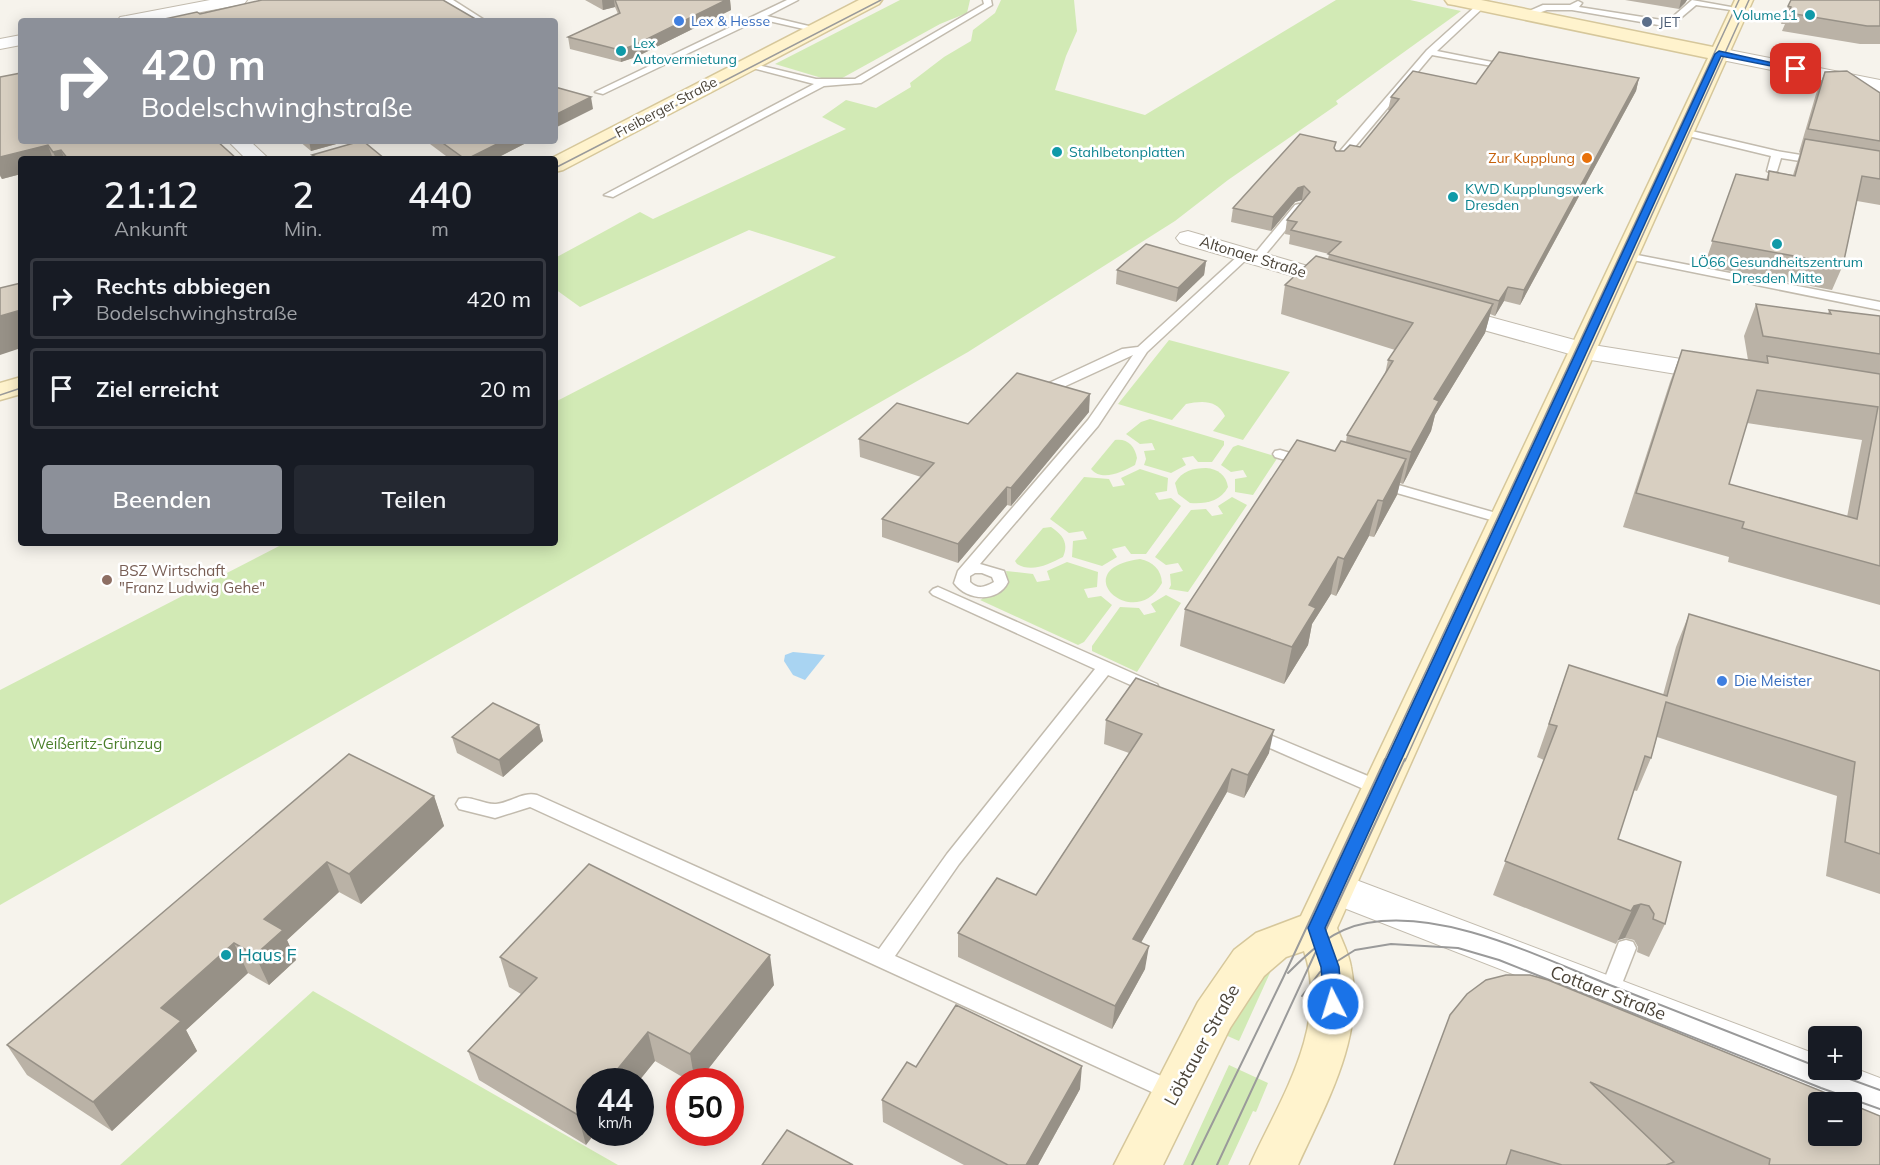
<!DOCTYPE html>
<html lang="de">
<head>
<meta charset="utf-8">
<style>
	:root { --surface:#171b24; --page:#242831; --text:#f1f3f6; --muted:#9ea1a6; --line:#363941; --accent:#8c9099 }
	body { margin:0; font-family:Mulish,sans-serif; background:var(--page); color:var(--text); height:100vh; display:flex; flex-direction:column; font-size:22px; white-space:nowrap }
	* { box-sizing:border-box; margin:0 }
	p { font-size:20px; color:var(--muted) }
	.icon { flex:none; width:33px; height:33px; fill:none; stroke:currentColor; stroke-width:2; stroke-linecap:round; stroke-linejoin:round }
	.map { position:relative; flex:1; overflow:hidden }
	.sheet { position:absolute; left:18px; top:156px; width:540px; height:390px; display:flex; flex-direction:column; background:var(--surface); border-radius:6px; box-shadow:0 3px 15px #0003 }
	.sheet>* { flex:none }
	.hud { position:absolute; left:18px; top:18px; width:540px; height:126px; border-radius:6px; box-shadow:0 3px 15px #0003; background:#8c9099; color:#fff; overflow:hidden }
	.tools { position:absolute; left:1808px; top:1026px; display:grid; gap:12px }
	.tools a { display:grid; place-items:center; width:54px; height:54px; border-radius:6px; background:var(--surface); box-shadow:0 3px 15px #0003; font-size:30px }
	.speed { position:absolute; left:576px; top:1068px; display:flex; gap:12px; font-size:30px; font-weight:700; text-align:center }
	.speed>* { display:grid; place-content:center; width:78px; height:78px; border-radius:50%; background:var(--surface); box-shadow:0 3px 15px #0003; line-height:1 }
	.speed small { font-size:15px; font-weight:400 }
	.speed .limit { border:9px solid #d22; background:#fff; color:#111 }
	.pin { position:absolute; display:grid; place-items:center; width:51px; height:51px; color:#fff; margin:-26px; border-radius:12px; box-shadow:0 3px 9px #0006 }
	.me { position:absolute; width:66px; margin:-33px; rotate:355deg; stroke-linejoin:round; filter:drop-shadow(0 0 4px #0008) }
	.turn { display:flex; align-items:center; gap:21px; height:126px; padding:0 24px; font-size:27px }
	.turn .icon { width:78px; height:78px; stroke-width:2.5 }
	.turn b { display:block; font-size:42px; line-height:51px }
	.eta { display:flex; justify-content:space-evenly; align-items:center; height:102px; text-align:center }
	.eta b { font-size:36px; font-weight:600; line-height:42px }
	.action { display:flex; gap:12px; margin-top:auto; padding:12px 24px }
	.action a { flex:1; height:69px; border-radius:6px; background:var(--accent); color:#fff; font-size:24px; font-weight:600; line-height:69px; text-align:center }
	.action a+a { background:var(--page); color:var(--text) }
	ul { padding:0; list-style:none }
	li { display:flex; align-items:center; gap:18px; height:81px; margin:0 12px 9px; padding:0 12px; border:3px solid var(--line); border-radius:6px }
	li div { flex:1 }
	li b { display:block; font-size:22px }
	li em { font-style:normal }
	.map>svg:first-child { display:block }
	.green { fill:#d2eab5 }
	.water { fill:#a9d4f2 }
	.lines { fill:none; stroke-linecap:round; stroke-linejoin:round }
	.lane-casing { stroke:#c2bbae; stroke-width:3 }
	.street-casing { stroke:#c2bbae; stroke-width:2 }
	.secondary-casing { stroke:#d6c79b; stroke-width:3 }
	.lane { fill:#fff; fill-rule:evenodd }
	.street { fill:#fff; fill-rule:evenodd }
	.secondary { fill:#fff3cd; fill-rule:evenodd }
	.tram-far1 { stroke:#9a9a9a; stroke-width:1.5 }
	.tram { stroke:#9a9a9a; stroke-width:2 }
	.wall { fill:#bab2a6; fill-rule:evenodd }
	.shaded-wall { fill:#979187 }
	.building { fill:#d8cfc1; stroke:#979187; stroke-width:1.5; fill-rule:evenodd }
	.route { fill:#1a73e8; stroke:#114b97; stroke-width:1.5 }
	.culture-dot { fill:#0f9aa8; stroke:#fff; stroke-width:2 }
	.shop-dot { fill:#3f7fe0; stroke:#fff; stroke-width:2 }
	.service-dot { fill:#5c6f8a; stroke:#fff; stroke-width:2 }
	.food-dot { fill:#e8710a; stroke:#fff; stroke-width:2 }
	.education-dot { fill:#8d6e63; stroke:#fff; stroke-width:2 }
	.labels { text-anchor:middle; stroke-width:5; stroke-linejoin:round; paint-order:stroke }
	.far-culture-label { font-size:14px; fill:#0d838f; stroke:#fff; text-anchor:start }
	.far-shop-label { font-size:14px; fill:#366cbe; stroke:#fff; text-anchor:start }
	.far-service-label { font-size:14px; fill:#4e5e75; stroke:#fff; text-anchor:start }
	.far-street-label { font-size:14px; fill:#4b4439; stroke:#fff }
	.far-food-label { font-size:14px; fill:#c56008; stroke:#fff; text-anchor:end }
	.street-label { font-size:15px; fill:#4b4439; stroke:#fff }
	.education-label { font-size:15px; fill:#785e54; stroke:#fff; text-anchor:start }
	.shop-label { font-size:15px; fill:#366cbe; stroke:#fff; text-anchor:start }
	.park-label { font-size:15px; fill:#4a7f2a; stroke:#fff }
	.near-culture-label { font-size:18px; fill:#0d838f; stroke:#fff; text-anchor:start }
	.near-street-label { font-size:18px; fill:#4b4439; stroke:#fff }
</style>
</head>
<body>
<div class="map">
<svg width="1880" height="1165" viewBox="0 0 1880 1165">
	<rect width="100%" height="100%" fill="#f6f3ec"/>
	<g class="green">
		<polygon points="900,0 970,0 967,13 940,24 835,82 775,64"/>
		<polygon points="1001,0 1074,0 1077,31 1066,56 1055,90 1145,115 1336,0 1410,0 1461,11 1336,101 1338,104 1228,180 1175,221 968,352 0,905 0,690 285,543 555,543 555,402 836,257 749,230 580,307 555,289 555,258 640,212 653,219 846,129 822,117 846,100 876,108 911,87 910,83 944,57 971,41 973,30 995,13"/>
		<path d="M1169 340 1290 372 1243 440 1213 431 1225 416C1217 399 1201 401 1186 404L1172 420 1118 404Z"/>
		<polygon points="1150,419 1224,441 1224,445 1212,462 1198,462 1193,456 1182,458 1186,465 1171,473 1144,465 1146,459 1144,451 1155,450 1152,443 1140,444 1126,434 1141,422"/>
		<path d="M1115 440C1127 438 1135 446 1137 458L1135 465C1122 472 1102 482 1091 469Z"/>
		<polygon points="1238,445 1278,457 1253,495 1235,492 1235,479 1247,477 1243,470 1231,472 1221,465 1233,447"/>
		<path d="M1206 468C1218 469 1226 475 1228 487 1220 502 1205 504 1190 503L1178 494 1175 483C1182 471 1193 468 1206 468Z"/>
		<polygon points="1140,469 1168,478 1167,491 1155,493 1159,500 1171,498 1181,506 1146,554 1131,554 1125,546 1112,549 1117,557 1102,566 1072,557 1073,541 1087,539 1083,531 1069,533 1050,519 1084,477 1109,479 1113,487 1125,485 1121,478"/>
		<polygon points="1232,497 1247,505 1188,592 1169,589 1171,585 1170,574 1183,571 1178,563 1166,565 1155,557 1191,510 1206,509 1212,516 1223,514 1218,506"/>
		<path d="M1051 527C1063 535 1069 543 1063 557 1049 564 1032 573 1017 564L1015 561 1043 528Z"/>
		<path d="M1140 559C1153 562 1161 569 1162 583 1134 634 1064 569 1140 559Z"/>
		<path d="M1067 562 1098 572 1097 587 1084 589 1088 598 1101 596 1112 605 1084 642 1078 645 980 600C996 591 1012 596 1006 571L1033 574 1037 582 1050 580 1047 571Z"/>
		<polygon points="1166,595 1181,603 1137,672 1092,651 1092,646 1120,607 1139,608 1144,615 1156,612 1151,604"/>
		<polygon points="1279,953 1239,1041 1223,1034"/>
		<polygon points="313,991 618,1165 120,1165"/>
		<polygon points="1229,1065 1268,1083 1256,1112 1253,1111 1228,1165 1183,1165"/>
	</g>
	<polygon class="water" points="793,652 825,655 805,680 793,675 784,661 785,655"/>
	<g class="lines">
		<defs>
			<g id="lane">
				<polygon points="443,0 453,0 486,21 476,21"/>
				<polygon points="787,0 798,0 767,16 817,28 817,32 760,19 603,94 595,92"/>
				<polygon points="983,0 991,0 992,5 861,83 824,86 613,197 604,195 814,84 745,66 745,62 816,79 855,79 984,4"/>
				<polygon points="1692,0 1742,9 1738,11 1696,5 1670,27 1572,10 1547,10 1524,18 1520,15 1543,5 1570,5 1578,1 1582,3 1579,7 1668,21"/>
				<polygon points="1478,4 1485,6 1437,51 1492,62 1492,66 1432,55 1343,161 1335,161 1335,157 1427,50"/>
				<polygon points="1683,129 1777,151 1819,158 1824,161 1819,164 1781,158 1777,171 1772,174 1767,171 1771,156 1680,134 1680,130"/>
				<polygon points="1299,204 1303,205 1303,209 1260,261 1252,261 1252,257 1295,205"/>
				<path d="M1244 253 1248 254V258L1147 352 1098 426 980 564 1004 571 1008 582C998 603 967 601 954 583L958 571 1088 420 1133 355 1046 395H1036L1035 392 1036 389 1122 349 1138 347 1240 254ZM975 573H982L992 577 994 582C985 587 978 590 970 582V576Z"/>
				<polygon points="1627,253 1880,302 1880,310 1623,258 1623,254"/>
				<polygon points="1280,450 1311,459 1313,462 1306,466 1275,457 1273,454 1275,451"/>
				<polygon points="1381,480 1510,517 1512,520 1505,524 1376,487 1374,484 1376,481"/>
				<path d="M938 587 1157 684 1159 688 1157 692 1151 694 1108 675 959 864 895 956 1181 1085 1184 1092 1181 1099 1174 1101 1167 1099 530 807 495 818 459 809 456 804 459 799C472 795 483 805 496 804 510 803 523 791 537 795L879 949 947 854 1095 669 933 595 930 592 933 589Z"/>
				<polygon points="1253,728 1387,784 1390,789 1387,794 1381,795 1375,794 1247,738 1245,734 1247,730"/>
				<polygon points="1626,940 1633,942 1636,948 1616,999 1609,1001 1602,999 1599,993 1619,942"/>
			</g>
			<g id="street">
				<polygon points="210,0 247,0 244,4 238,5 154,21 117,21 120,17 126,16"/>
				<polygon points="21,35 21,45 0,49 0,39"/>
				<polygon points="1719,48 1880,80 1880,92 1712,58 1710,54 1712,50"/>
				<polygon points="228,141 250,141 269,159 246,159"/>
				<polygon points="1188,231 1349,278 1352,283 1349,288 1340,290 1180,243 1176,238 1180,233"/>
				<polygon points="1446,305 1593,345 1719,365 1728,367 1732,373 1728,379 1719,381 1591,360 1437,317 1434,312 1437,307"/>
				<polygon points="1335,872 1818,1055 1818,1070 1851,1070 1851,1067 1880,1078 1880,1118 1851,1107 1851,1102 1840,1102 1321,899 1316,888 1321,877"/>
			</g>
			<g id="secondary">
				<polygon points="859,0 882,0 879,4 563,170 555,172 555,159 550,159"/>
				<path d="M1445 0H1481L1713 47 1735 0H1753L1337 928C1342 941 1349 954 1351 967 1365 1037 1326 1103 1298 1165H1250C1280 1099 1330 1026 1304 951L1286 957 1264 976 1230 1028 1163 1165H1114L1198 1002 1234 950 1256 933 1301 916 1708 58 1454 5 1448 4Z"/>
				<polygon points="21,377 21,394 0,400 0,383"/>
			</g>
		</defs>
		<use href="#lane" class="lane-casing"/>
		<use href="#street" class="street-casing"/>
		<use href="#secondary" class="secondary-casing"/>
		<use href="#lane" class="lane"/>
		<use href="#street" class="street"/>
		<use href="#secondary" class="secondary"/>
		<g class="tram-far1">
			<polyline points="555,168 881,0"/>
			<polyline points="0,395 21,388"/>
			<polyline points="1384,761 1739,0"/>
			<polyline points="1405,761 1749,0"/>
		</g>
		<g class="tram">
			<path d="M1288 973C1311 950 1333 929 1367 923 1447 909 1541 958 1615 987 1683 1014 1750 1040 1818 1067"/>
			<polyline points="1302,996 1320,972 1355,950 1391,944 1458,948 1499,960 1821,1088 1880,1109"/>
			<polyline points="1825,1070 1880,1090"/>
			<polyline points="1192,1165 1283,978 1385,759"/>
			<polyline points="1217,1165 1405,759"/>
		</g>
	</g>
	<g class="wall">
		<polygon points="585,0 730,0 731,10 636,57 621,62 570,49 568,37 618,14 615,7 603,10"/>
		<polygon points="1625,0 1687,0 1685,3 1679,9"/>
		<polygon points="1880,0 1880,44 1860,44 1782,31 1785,24 1781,24 1788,6"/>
		<polygon points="1825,72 1880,93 1880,205 1857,201 1843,265 1832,290 1704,266 1736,174 1766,180 1769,171 1793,175 1800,153 1799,152 1816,94"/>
		<polygon points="0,77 21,141 237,159 21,159 21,174 2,179 0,176"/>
		<polygon points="1639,78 1636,91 1520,305 1504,301 1495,316 1490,314 1485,333 1435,415 1431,431 1403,484 1400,483 1397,495 1374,537 1369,536 1336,596 1331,594 1312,624 1308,645 1284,684 1180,646 1185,609 1335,451 1346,442 1347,435 1385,374 1388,360 1395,350 1281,314 1285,285 1328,259 1329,254 1289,244 1290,235 1285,234 1287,220 1303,201 1302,200 1295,202 1271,231 1231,222 1233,208 1335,149 1336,151 1344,151 1360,147 1390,111 1388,110 1391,97 1476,84"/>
		<polygon points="299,141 347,141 311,151"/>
		<polygon points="426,141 530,141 495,159 450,159"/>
		<polygon points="1206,261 1204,275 1176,302 1116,284 1117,270"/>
		<path d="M1756 304 1828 314 1829 310 1880 316V605L1728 562 1729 557 1623 527 1670 382 1682 350 1748 360 1744 336ZM1747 423 1862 440 1847 517 1729 484Z"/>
		<polygon points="1089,412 1011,506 1007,505 958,563 882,537 882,519 921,477 860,457 859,439 968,424"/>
		<polygon points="1689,614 1880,671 1880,894 1826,876 1837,796 1657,737 1651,758 1637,791 1633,790 1618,839 1665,924 1649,957 1637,952 1638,947 1634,940 1625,938 1618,940 1616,944 1493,895 1544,760 1537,757 1569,665 1663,695 1676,647"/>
		<polygon points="1106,720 1269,753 1244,798 1227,792 1141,942 1145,969 1112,1029 958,957 958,933 1036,895 1129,753 1104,744"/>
		<polygon points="539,725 543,741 503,777 457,753 452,737"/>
		<polygon points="434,796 444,826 361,904 339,892 287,940 296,960 269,985 248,973 186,1030 197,1051 112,1131 27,1075 7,1045"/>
		<polygon points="500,957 774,985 698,1082 691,1082 655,1061 638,1082 590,1082 586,1145 479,1080 468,1051 521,994 509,987"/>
		<polygon points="1486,980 1880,1165 1394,1165"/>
		<polygon points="1080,1089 1038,1165 964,1165 883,1122 882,1100"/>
	</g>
	<g class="shaded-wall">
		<polygon points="602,0 614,0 615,7 603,10"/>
		<polygon points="726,0 730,0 731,10 636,57 621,62 620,50"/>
		<polygon points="1681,0 1687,0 1685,3 1679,9"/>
		<polygon points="1639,78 1636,91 1520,305 1524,290"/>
		<polygon points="591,97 593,109 555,128 555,115"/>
		<polygon points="309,141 347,141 311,151"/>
		<polygon points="503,141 530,141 495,159 467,159"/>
		<polygon points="48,145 53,159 21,159 21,174 2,179 0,175 0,157"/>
		<polygon points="61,150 65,159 56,159 53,152"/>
		<polygon points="1304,186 1302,200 1295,202 1271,231 1273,217 1298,188"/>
		<polygon points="1206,261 1204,275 1176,302 1178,288"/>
		<polygon points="1508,287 1504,301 1495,316 1499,301"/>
		<polygon points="1493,304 1485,333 1435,415 1431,431 1403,484 1411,452 1434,399"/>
		<polygon points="21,310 21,348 0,355 0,316"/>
		<polygon points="1090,394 1089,412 1011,506 1011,488"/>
		<polygon points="1406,459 1397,495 1374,537 1383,501"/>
		<polygon points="1007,487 1007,505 958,563 958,544"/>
		<polygon points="1378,500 1369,536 1336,596 1344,559"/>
		<polygon points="1338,557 1331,594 1312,624 1308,645 1284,684 1292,647 1309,605"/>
		<polygon points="539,725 543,741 503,777 499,760"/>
		<polygon points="1274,730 1269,753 1244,798 1248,775"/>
		<polygon points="1232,769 1227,792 1130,962 1133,939"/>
		<polygon points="434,796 444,826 361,904 349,874"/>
		<polygon points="327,862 339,892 287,940 296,960 269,985 255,955 264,919"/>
		<polygon points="1641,904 1625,938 1618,940 1616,944 1634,906"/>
		<polygon points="234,943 248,973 186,1030 197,1051 112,1131 93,1102 161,1008"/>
		<polygon points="1149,946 1145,969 1112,1029 1115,1006"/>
		<polygon points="770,955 774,985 698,1082 695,1082 690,1054"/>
		<polygon points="648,1032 655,1061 638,1082 607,1082"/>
		<polygon points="1082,1066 1080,1089 1038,1165 1026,1165"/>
		<polygon points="590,1102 590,1132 596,1132 586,1145 578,1115"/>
	</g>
	<g class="building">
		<polygon points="262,0 443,0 479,21 160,20 197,12 200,14"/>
		<polygon points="615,0 726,0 635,45 620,50 568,37 620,13"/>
		<polygon points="1791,0 1880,0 1880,26 1867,26 1789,13 1791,7 1788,6"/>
		<polygon points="1499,52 1639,78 1524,290 1508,287 1499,301 1328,254 1341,242 1291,230 1297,222 1287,220 1310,192 1304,186 1298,188 1273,217 1233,208 1300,134 1336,142 1334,148 1336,151 1344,151 1350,145 1360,147 1399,99 1391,97 1413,71 1476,84"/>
		<polygon points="1847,71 1880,93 1880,141 1808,129 1825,72"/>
		<polygon points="21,73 21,141 217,141 237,159 68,159 61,150 53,152 48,145 0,157 0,77"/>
		<polygon points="555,87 591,97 555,115"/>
		<polygon points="1805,139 1880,151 1880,179 1862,176 1843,265 1712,241 1736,174 1768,180 1769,171 1795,176"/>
		<polygon points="361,141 363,141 385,159 320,159 312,155"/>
		<polygon points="440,141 503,141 467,159 465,159"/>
		<polygon points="1146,244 1206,261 1178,288 1117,270"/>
		<polygon points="1316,256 1493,304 1434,399 1439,401 1411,452 1347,435 1393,361 1388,360 1413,323 1285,285"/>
		<polygon points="21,283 21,310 0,316 0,288"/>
		<polygon points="1756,304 1831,314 1829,310 1880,316 1880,354 1763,336"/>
		<path d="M1682 350 1768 363 1767 356 1880 374V566L1742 528 1744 522 1636 493ZM1757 390 1878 407 1857 519 1729 484Z"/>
		<polygon points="1017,373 1090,394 1011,488 1007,487 958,544 882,519 934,463 859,439 897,403 968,424"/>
		<polygon points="1297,440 1335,451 1341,441 1406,459 1383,501 1378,500 1344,559 1338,557 1309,605 1316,608 1292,647 1185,609"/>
		<polygon points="1689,614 1880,671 1880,854 1845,842 1855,762 1666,702 1651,758 1645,756 1618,839 1681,862 1665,924 1653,919 1654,914 1649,906 1641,904 1634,906 1631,911 1505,861 1557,726 1549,724 1569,665 1667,696"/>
		<polygon points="1136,678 1274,730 1248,775 1232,769 1133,939 1149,946 1115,1006 958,933 997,878 1036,895 1142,734 1106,720"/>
		<polygon points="493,703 539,725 499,760 452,737"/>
		<polygon points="349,754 434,796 349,874 327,862 264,919 283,930 255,955 234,943 161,1008 181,1021 93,1102 7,1045"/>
		<polygon points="589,864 770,955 690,1054 648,1032 607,1082 590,1082 590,1102 578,1115 468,1051 537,978 500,957"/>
		<polygon points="1506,975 1530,975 1548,980 1848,1102 1818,1102 1818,1136 1851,1136 1851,1104 1880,1116 1880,1165 1769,1165 1770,1159 1590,1082 1674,1162 1666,1165 1562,1165 1511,1150 1506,1165 1394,1165 1450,1015 1467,994 1486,980"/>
		<polygon points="956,1005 1082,1066 1026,1165 1008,1165 882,1100 907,1062 916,1067"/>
		<polygon points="787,1130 853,1165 762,1165"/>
	</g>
	<polygon class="route" points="1719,51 1800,69 1796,71 1721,56 1325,928 1339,967 1342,1004 1340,1009 1333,1012 1327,1009 1324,1004 1321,967 1308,928 1715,54"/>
	<g class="culture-dot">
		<circle cx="1810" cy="15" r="6"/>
		<circle cx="621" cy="51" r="6"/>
		<circle cx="1057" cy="152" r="6"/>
		<circle cx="1453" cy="197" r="6"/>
		<circle cx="1777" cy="244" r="6"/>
		<circle cx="226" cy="955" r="6"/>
	</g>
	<g class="shop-dot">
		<circle cx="679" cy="21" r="6"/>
		<circle cx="1722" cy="681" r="6"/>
	</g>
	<circle class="service-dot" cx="1647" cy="22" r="6"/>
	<circle class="food-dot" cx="1587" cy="158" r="6"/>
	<circle class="education-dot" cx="107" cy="580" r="6"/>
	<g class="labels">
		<g class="far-culture-label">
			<text x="1798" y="20" text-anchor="end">Volume11</text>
			<text x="633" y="48">Lex<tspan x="633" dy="16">Autovermietung</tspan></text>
			<text x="1069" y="157">Stahlbetonplatten</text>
			<text x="1465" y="194">KWD Kupplungswerk<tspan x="1465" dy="16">Dresden</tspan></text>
			<text x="1777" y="267" text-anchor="middle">LÖ66 Gesundheitszentrum<tspan x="1777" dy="16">Dresden Mitte</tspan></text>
		</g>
		<g class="far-shop-label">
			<text x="691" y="26">Lex &amp; Hesse</text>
		</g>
		<g class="far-service-label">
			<text x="1659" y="27">JET</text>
		</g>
		<g class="far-street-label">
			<text transform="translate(666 107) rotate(-28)" y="5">Freiberger Straße</text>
		</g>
		<g class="far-food-label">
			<text x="1575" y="163">Zur Kupplung</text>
		</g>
		<g class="street-label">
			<text transform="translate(1253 257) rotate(17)" y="5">Altonaer Straße</text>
		</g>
		<g class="education-label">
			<text x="119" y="576">BSZ Wirtschaft<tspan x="119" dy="17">"Franz Ludwig Gehe"</tspan></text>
		</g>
		<g class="shop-label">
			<text x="1734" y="686">Die Meister</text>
		</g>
		<g class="park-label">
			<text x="96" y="749">Weißeritz-Grünzug</text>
		</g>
		<g class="near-culture-label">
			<text x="238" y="961">Haus F</text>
		</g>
		<g class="near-street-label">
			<text transform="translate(1608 993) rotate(21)" y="6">Cottaer Straße</text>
			<text transform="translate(1202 1045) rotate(-61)" y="6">Löbtauer Straße</text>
		</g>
	</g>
</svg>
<div class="tools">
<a>+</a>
<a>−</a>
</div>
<div class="speed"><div>44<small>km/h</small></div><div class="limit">50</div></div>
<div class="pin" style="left:1796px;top:69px;background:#d93025"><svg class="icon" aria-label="arrive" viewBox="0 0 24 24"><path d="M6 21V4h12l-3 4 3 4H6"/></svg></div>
<svg class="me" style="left:1333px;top:1004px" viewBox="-20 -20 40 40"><circle r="17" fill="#1a73e8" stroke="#fff" stroke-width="3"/><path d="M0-11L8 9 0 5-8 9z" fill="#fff"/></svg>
<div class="hud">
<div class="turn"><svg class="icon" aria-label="right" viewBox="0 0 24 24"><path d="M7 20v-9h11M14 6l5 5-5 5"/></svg><div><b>420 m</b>Bodelschwinghstraße</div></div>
</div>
<section class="sheet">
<div class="eta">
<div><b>21:12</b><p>Ankunft</p></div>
<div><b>2</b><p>Min.</p></div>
<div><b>440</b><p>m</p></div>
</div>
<ul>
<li><svg class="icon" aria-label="right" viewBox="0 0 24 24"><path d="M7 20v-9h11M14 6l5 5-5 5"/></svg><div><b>Rechts abbiegen</b><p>Bodelschwinghstraße</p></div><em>420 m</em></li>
<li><svg class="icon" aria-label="arrive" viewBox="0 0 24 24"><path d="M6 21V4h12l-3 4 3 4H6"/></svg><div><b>Ziel erreicht</b></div><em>20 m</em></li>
</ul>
<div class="action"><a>Beenden</a><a>Teilen</a></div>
</section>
</div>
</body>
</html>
